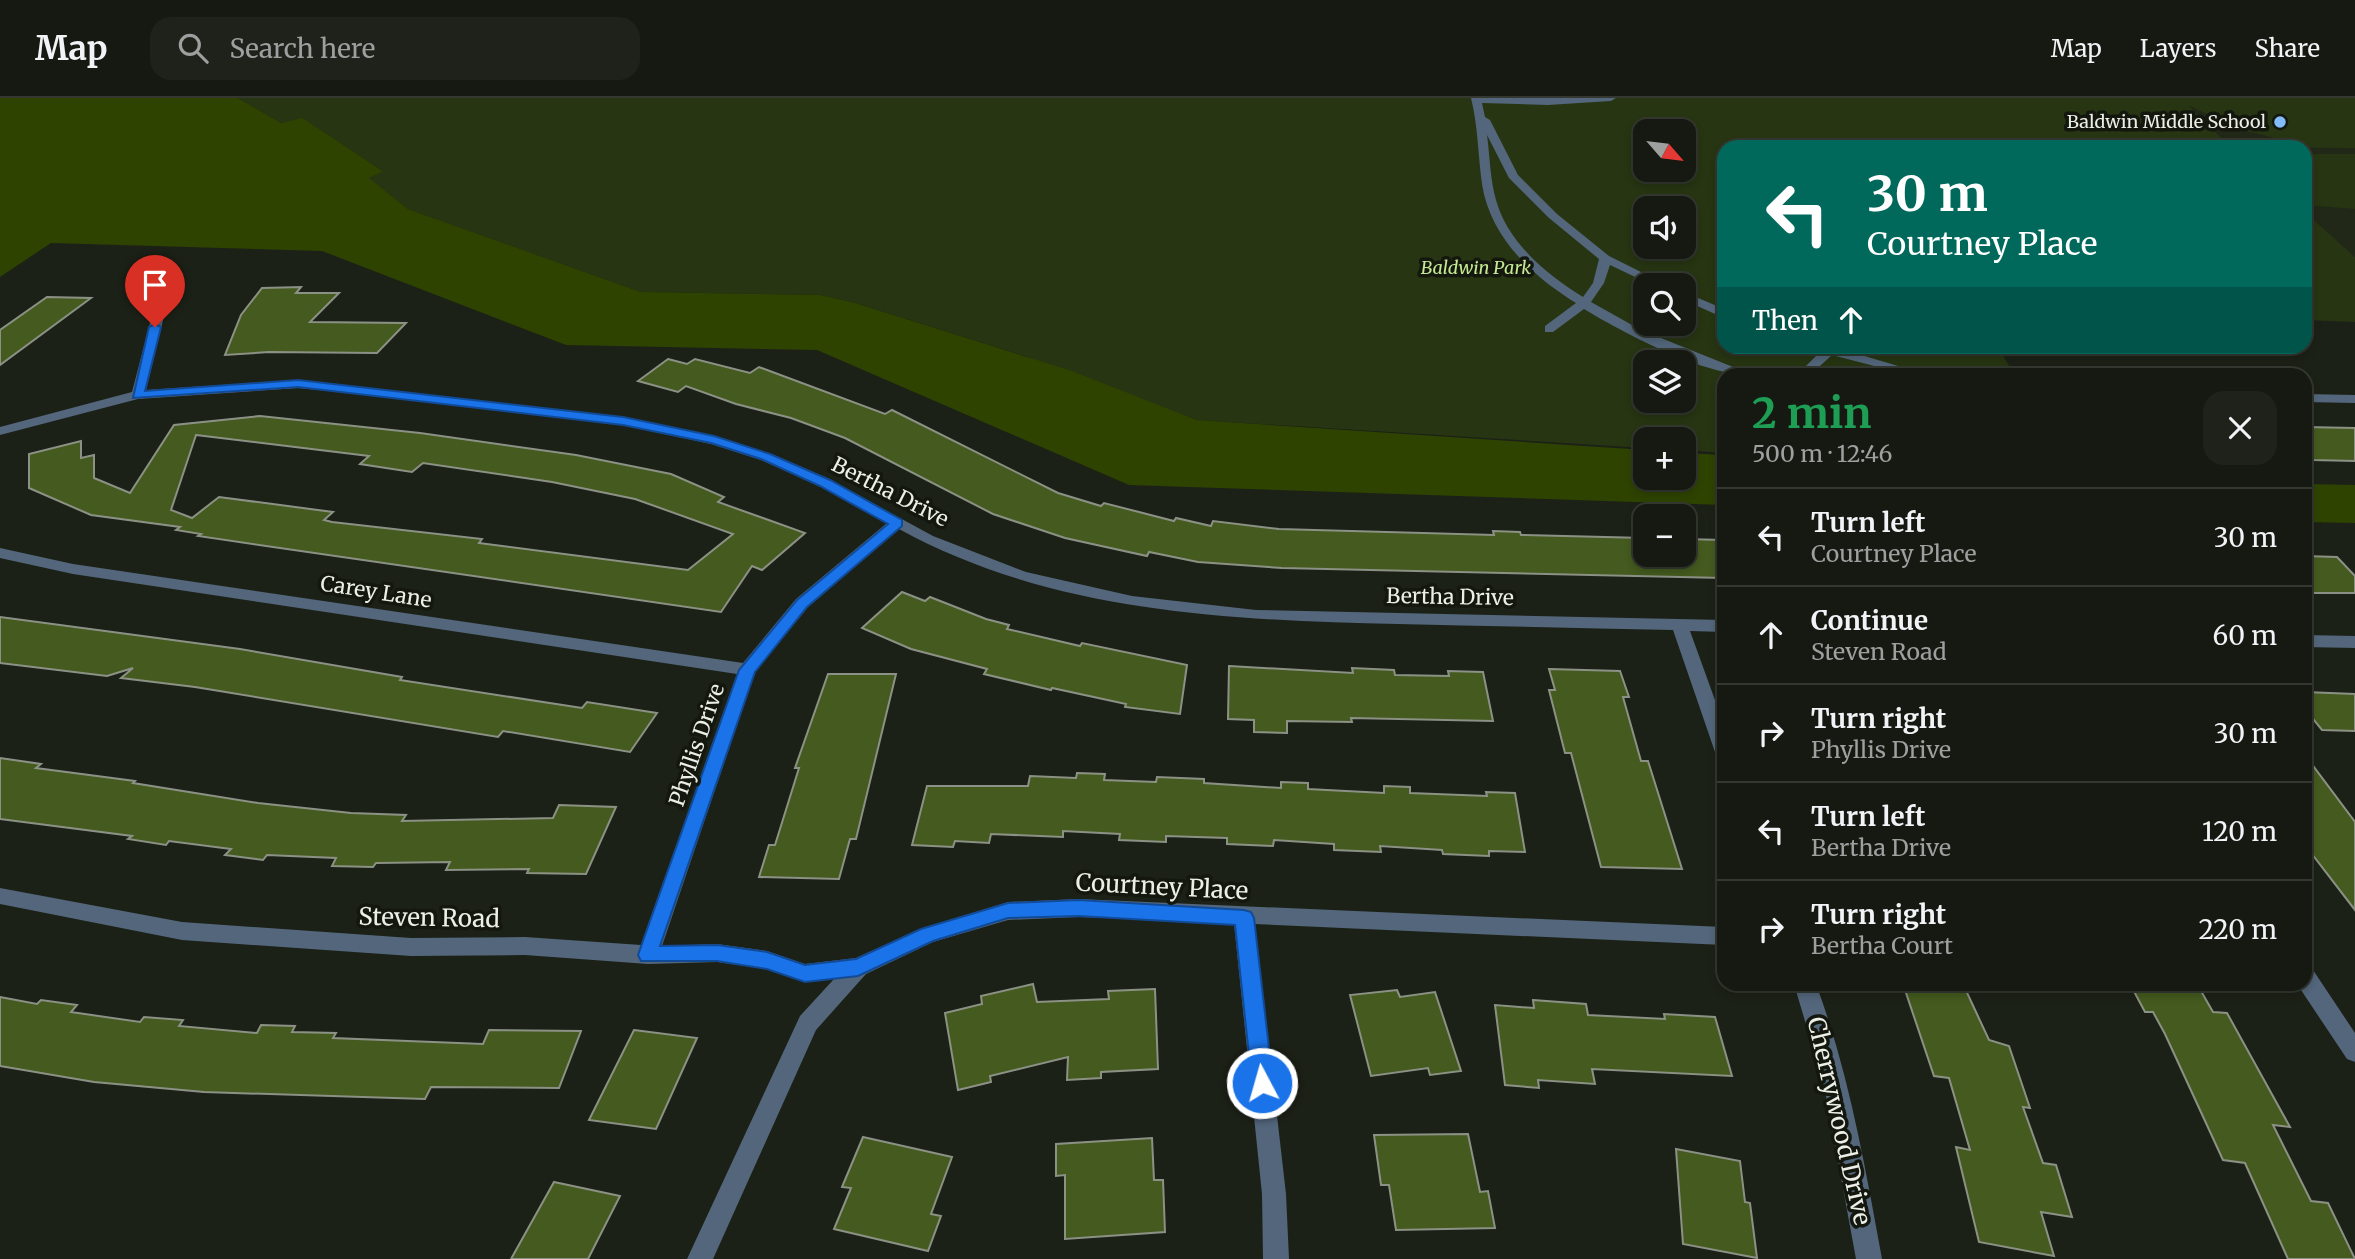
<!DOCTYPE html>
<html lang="en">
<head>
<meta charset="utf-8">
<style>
	:root { --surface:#151911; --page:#1e221a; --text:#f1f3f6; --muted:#9da09f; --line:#343831 }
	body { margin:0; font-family:Merriweather,serif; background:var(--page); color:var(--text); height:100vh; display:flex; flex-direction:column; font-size:26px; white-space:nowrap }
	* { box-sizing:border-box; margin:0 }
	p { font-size:23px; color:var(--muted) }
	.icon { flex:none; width:38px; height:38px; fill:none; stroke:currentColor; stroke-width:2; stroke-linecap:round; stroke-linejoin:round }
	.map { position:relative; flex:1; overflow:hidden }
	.side { position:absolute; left:1717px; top:270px; width:595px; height:623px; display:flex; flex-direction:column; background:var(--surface); border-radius:21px; box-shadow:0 4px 10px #0003,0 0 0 2px var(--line) }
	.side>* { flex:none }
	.top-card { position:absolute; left:1717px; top:42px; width:595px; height:214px; border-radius:21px; box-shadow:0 4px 10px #0003,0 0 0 2px var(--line); background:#00695c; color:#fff; overflow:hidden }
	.needle { width:46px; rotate:118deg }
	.controls { position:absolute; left:1633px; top:21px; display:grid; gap:14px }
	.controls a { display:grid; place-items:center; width:63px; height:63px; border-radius:14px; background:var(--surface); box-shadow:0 4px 10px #0003,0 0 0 2px var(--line); font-size:35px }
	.pin { position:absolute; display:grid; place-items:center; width:60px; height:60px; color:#fff; margin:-72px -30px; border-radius:50% 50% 50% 0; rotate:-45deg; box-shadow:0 0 7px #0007 }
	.pin .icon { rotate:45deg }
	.me { position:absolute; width:77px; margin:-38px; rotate:354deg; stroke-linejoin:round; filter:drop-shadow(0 0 5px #0008) }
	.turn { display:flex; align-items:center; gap:24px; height:147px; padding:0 35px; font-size:32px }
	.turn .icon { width:91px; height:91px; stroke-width:2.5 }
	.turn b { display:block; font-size:49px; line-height:60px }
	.then { display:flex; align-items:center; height:66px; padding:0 35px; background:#0003; gap:14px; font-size:26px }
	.round { display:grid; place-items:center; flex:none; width:74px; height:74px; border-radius:21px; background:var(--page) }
	.summary { display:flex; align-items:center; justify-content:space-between; height:119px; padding:0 35px }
	h1 { font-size:42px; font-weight:700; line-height:52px; color:#1e9e55 }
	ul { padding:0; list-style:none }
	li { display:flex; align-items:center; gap:21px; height:98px; padding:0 35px; border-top:2px solid var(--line) }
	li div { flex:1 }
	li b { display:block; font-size:26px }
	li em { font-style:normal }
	header { display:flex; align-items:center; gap:42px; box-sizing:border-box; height:98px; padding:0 35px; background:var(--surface); border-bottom:2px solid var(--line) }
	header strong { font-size:33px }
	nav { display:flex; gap:38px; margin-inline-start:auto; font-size:24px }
	.search { width:490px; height:63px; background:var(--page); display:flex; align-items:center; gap:18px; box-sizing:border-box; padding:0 24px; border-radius:21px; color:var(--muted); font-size:26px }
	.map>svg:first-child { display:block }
	.built { fill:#212818 }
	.green { fill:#273512; fill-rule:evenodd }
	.water { fill:#2e4300 }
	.building { fill:#445a1e; stroke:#8c9185; stroke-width:2; fill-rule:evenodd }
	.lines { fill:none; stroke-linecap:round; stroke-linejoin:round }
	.street { fill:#53667b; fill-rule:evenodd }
	.route { fill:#1a73e8; stroke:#114b97; stroke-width:2 }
	.poi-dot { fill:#82bcfa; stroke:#13170e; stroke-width:2.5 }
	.labels { text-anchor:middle; stroke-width:7; stroke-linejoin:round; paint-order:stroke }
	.far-poi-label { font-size:18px; fill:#ebefe8; stroke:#13170e; text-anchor:end }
	.far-park-label { font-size:18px; font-style:italic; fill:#c5ea92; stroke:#13170e }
	.street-label { font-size:21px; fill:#ebefe8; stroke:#13170e }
	.near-street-label { font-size:24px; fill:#ebefe8; stroke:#13170e }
</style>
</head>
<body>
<header>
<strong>Map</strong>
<div class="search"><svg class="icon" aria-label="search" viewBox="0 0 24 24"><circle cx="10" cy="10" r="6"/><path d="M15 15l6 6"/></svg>Search here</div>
<nav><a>Map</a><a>Layers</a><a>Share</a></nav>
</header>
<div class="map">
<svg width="2355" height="1161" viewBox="0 0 2355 1161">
	<rect width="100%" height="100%" fill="#1c2117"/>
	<polygon class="built" points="2180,0 2355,0 2355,159 2305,114 2305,49 2231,49"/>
	<g class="green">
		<path d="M238 0H2355V50L2237 49 2229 41H2278L2236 30 2188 7 2231 49H1724V248L1998 249 2014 276H1724V355L1684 352V341H1645V350L1197 322 1025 258 852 204 820 197 641 194 408 111 368 80 382 72 302 21 281 25ZM1645 33H1684V72H1645ZM1645 110H1684V149H1645ZM1645 187H1684V226H1645ZM1645 264H1684V303H1645Z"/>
		<polygon points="2305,56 2355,56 2355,111 2305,107"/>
		<polygon points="2305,114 2355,159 2355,224 2305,222"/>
	</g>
	<g class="water">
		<polygon points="0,0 238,0 281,25 302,20 383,73 369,80 408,111 641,194 820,197 852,204 1069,272 1197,322 1645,352 1645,380 1684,380 1684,355 1724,357 1724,407 1129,387 817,252 566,247 322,153 51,145 0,179"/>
		<polygon points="2305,386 2355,387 2355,425 2305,424"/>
	</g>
	<g class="building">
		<polygon points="301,189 296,195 339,195 310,224 406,225 377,255 269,254 225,257 241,217 262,190"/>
		<polygon points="47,199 91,200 0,267 0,232"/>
		<polygon points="668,261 687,266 695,261 750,275 759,269 885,316 892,312 1058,395 1101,408 1104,405 1174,423 1176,420 1211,428 1213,423 1279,431 1494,437 1493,433 1520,434 1521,437 1645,440 1645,457 1684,457 1684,441 1724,442 1724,480 1282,470 1198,464 1149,454 1147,458 1065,440 993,416 845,340 791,320 736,306 686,288 678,294 638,283"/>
		<path d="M260 318 420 335 576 357 671 376 724 399 718 404 805 435 762 472 752 468 721 514 198 438 201 436 176 432 180 429 91 417 29 390V356L81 343V360L94 357V380L130 395 174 327ZM196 337 369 358 360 366 412 374 423 365 552 384 635 401 733 436 688 472 479 445 482 441 332 424 324 422 333 414 219 399 192 420 171 412Z"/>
		<polygon points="2305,329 2355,330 2355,363 2313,362 2305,353"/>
		<polygon points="2305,458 2337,459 2355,478 2355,495 2305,495"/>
		<polygon points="902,494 925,503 930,499 986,521 1009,527 1007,531 1080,548 1082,545 1187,567 1180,616 1125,609 1126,606 1052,590 1051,592 984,576 987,571 911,551 862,530"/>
		<polygon points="0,519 240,551 402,579 400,582 582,610 587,604 657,615 630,654 503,633 498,639 195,589 121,580 133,570 107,578 0,565"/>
		<polygon points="1229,568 1353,575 1352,570 1394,572 1395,577 1449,578 1448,573 1483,574 1493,623 1351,620 1352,624 1287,623 1287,635 1254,634 1254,622 1228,621"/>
		<polygon points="1549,571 1620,573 1629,599 1623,599 1641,663 1648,663 1682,771 1601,769 1571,655 1565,655 1549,592 1555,592"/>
		<polygon points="828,576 896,576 856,741 850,741 839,781 759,779 769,747 775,747 799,670 795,670"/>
		<polygon points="2305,594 2355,596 2355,633 2322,632 2305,611"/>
		<polygon points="2305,657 2355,724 2355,812 2305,747"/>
		<polygon points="0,660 41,666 36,670 135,683 133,685 258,705 351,715 406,717 402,723 553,720 559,707 616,709 586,776 527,775 529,771 446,772 450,764 376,765 373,769 332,768 336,760 267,757 263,762 225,757 231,751 169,743 166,747 128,741 132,738 0,721"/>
		<polygon points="1077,675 1105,676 1104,682 1156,684 1157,679 1204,681 1204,685 1281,690 1281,684 1308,685 1308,691 1384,695 1384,688 1410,689 1410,695 1487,698 1486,694 1515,695 1525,754 1489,753 1489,758 1443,756 1442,752 1380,748 1381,754 1334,752 1334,746 1274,742 1273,748 1227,746 1227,740 1166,738 1166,744 1119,742 1120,736 1063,733 1063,739 991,736 989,745 955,743 953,749 912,747 927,688 1028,688 1030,678 1076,680"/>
		<polygon points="1033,886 1037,904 1109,901 1108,893 1155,891 1158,971 1101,974 1101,980 1067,982 1068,959 990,978 991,984 958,992 945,915 982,906 981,898"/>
		<polygon points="1903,886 1963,886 1989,942 2009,948 2030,1010 2023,1009 2043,1065 2056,1067 2072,1119 2041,1114 2054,1158 1979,1144 1956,1049 1970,1052 1949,980 1934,978"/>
		<polygon points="2130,886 2197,886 2213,914 2227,915 2290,1029 2273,1027 2311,1103 2328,1105 2355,1161 2288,1161 2245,1065 2223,1062 2165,936 2153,914 2145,914"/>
		<polygon points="1397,892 1400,899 1435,894 1461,973 1430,977 1428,970 1371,978 1350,897"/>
		<polygon points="0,899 37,906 41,902 77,907 71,914 140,924 144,919 183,922 179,928 257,935 261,927 295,928 292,934 336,935 333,940 483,946 489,932 581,933 559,990 431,989 425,1001 204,994 94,984 0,968"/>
		<polygon points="1533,902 1586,906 1588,917 1665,921 1664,916 1715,919 1732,978 1592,971 1595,986 1538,982 1539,990 1505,987 1495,907 1534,910"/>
		<polygon points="634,932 697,940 656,1031 589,1022"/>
		<polygon points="1468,1036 1480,1094 1488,1093 1495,1130 1396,1132 1389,1087 1381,1087 1374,1037"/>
		<polygon points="863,1039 952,1059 931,1116 941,1118 928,1153 834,1131 851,1090 842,1089"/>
		<polygon points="1152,1040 1154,1082 1163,1082 1165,1134 1065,1141 1065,1077 1056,1078 1056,1046"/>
		<polygon points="1676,1051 1740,1063 1745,1104 1750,1105 1757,1160 1683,1146"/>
		<polygon points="554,1084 620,1098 588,1161 511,1161"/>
	</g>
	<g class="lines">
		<g class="street">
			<path d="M1471 0H1616L1611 3 1548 7 1482 5 1485 19 1490 22 1518 77 1557 116 1609 158 1667 187H1652L1610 167 1604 185 1591 204 1641 232 1743 273 1744 276C1701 276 1622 234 1584 211L1553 234H1545V228L1576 205C1532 178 1490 139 1482 86 1478 57 1478 28 1471 0ZM1487 37 1509 80 1549 120 1599 161 1593 185 1583 199C1547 177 1508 145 1496 102 1490 81 1490 59 1487 37Z"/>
			<polygon points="1684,194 1724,211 1724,220 1684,202"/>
			<path d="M161 202 167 206 146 292 298 282 623 319 714 338 771 356 830 382 933 438 1026 474 1132 498 1256 512 1724 522V534L1690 533 1724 627V661L1717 659 1715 654 1673 532C1582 530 1490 528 1398 526 1228 522 1052 515 899 431L808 509 755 574 662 848 717 846 767 853 805 866 856 860 921 831 1008 804 1079 801 1724 829V847L1255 826 1286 1096 1289 1161H1263L1262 1096 1234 825 1079 819 1008 822 933 844 866 876 816 932 713 1161H687L800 918 834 881 805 884 767 871 717 864 648 866 525 857 411 858 182 842 0 806V790L182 824 411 840 525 839 641 847 737 576 73 476 0 460V450L73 466 743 565 796 501 887 425 820 388 761 362 711 346 623 327 363 296 298 290 138 301 0 337V329L132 294 155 206Z"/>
			<polygon points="1808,248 1831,248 1925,276 1905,276 1832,257 1811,276 1798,276 1820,254"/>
			<polygon points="2305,296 2355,297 2355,305 2305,304"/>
			<polygon points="2305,537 2355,538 2355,550 2305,549"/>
			<polygon points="2305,870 2313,872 2355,935 2355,964 2347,961 2297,886 2305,886"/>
			<path d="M1794 886H1816C1849 975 1865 1068 1882 1161H1856L1824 987Z"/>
		</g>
	</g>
	<polygon class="route" points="155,226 161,229 145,293 298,282 623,319 714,338 770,356 830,382 902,422 902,428 807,509 755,574 660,848 717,847 767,854 805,867 856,861 921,831 1008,805 1079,802 1244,812 1251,814 1254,820 1273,985 1270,992 1262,995 1255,992 1252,985 1235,827 1079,818 1008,820 933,843 858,878 805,884 767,871 717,863 641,863 638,857 739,572 797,502 888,426 820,388 761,361 711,345 623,327 298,289 133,300 149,229"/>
	<circle class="poi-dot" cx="2280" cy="24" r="7"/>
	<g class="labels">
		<g class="far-poi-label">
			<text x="2266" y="30">Baldwin Middle School</text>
		</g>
		<g class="far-park-label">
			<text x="1476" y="176">Baldwin Park</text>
		</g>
		<g class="street-label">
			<text transform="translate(890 394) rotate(27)" y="7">Bertha Drive</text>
			<text transform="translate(376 494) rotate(9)" y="7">Carey Lane</text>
			<text transform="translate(1450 499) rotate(1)" y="7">Bertha Drive</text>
			<text transform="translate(697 647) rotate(-71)" y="7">Phyllis Drive</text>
		</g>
		<g class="near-street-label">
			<text transform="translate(1162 789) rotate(3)" y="8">Courtney Place</text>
			<text transform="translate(429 820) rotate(1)" y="8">Steven Road</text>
			<text transform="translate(1839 1023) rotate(77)" y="8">Cherrywood Drive</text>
		</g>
	</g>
</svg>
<div class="controls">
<a><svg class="needle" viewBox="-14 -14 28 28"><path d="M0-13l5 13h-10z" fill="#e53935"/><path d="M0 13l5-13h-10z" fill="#9da09f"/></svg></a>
<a><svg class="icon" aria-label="sound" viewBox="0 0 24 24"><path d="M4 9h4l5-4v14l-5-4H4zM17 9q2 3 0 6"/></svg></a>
<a><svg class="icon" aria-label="search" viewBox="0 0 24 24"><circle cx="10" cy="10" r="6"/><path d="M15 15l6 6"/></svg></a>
<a><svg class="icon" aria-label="layers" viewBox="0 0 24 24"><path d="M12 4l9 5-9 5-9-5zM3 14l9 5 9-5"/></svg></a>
<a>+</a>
<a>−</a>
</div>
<div class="pin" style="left:155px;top:229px;background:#d93025"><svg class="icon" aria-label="arrive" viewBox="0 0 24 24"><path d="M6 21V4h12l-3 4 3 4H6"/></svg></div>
<svg class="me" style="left:1262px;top:985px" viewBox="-20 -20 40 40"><circle r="17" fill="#1a73e8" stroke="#fff" stroke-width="3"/><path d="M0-11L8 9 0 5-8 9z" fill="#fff"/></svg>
<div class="top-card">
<div class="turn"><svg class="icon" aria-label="left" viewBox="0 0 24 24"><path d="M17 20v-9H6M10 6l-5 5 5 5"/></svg><div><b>30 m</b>Courtney Place</div></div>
<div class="then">Then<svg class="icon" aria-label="ahead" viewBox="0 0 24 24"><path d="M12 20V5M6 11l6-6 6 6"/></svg></div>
</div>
<section class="side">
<div class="summary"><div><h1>2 min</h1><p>500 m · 12:46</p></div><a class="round"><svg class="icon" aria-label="close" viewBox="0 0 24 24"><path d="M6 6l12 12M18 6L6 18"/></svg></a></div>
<ul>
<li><svg class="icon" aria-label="left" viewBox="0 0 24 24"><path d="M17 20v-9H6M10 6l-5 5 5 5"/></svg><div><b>Turn left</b><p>Courtney Place</p></div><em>30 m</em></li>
<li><svg class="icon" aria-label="ahead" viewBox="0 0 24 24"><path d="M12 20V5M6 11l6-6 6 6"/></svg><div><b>Continue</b><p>Steven Road</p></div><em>60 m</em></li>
<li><svg class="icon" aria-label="right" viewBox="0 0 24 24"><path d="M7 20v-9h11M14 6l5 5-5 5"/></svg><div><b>Turn right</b><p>Phyllis Drive</p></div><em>30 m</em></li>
<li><svg class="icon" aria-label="left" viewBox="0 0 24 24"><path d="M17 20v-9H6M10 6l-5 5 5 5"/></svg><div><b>Turn left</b><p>Bertha Drive</p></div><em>120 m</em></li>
<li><svg class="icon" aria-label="right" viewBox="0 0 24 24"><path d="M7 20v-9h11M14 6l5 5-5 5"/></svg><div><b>Turn right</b><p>Bertha Court</p></div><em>220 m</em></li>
</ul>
</section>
</div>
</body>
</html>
